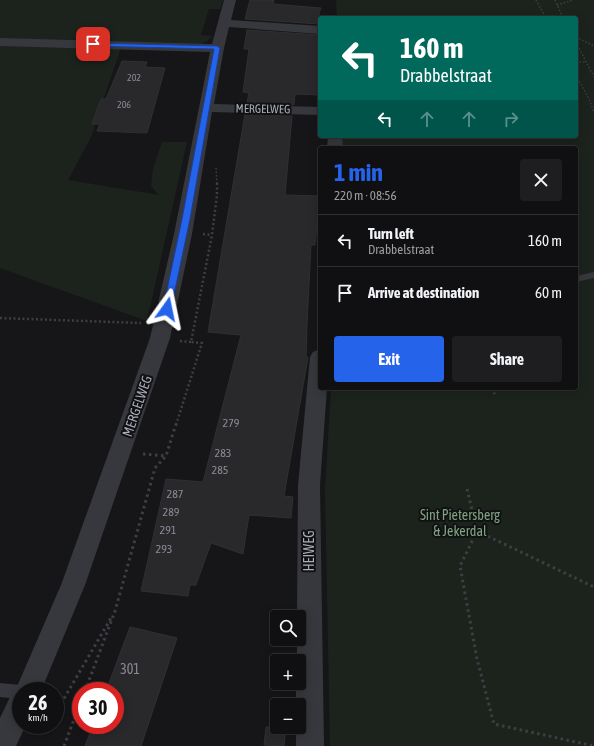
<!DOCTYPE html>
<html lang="en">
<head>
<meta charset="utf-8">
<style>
	:root { --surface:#101012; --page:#1e1e20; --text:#f1f3f6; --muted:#9c9d9f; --line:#303032; --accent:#2563eb }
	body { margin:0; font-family:"Asap Condensed",sans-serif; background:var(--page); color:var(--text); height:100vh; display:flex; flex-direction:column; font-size:15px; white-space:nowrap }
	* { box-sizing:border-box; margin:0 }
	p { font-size:13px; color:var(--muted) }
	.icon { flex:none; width:22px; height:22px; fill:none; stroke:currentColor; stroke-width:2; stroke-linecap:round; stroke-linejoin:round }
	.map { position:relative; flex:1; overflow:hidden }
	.details { position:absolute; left:318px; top:146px; width:260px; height:244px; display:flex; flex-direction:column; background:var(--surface); border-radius:4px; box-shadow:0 2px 10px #0003,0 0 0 1px var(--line) }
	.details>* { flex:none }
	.guide { position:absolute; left:318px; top:16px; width:260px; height:122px; border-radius:4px; box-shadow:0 2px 10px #0003,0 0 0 1px var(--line); background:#00695c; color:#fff; overflow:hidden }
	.fabs { position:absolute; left:270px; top:610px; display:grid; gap:8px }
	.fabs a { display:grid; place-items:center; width:36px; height:36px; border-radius:4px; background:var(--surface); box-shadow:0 2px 10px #0003,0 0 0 1px var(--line); font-size:20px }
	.speed { position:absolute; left:12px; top:682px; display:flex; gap:8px; font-size:20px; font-weight:700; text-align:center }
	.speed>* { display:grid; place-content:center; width:52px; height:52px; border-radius:50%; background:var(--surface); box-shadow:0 2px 10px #0003,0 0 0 1px var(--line); line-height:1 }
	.speed small { font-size:10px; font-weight:400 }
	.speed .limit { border:6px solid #d22; background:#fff; color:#111 }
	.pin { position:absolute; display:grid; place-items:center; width:34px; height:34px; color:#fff; margin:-17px; border-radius:8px; box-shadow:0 2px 6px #0006 }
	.me { position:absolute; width:44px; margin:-22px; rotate:12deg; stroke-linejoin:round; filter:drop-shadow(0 0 3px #0008) }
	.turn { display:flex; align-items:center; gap:14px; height:84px; padding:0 16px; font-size:18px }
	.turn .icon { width:52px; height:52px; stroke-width:2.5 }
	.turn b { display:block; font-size:28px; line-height:34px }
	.lanes { display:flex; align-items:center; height:38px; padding:0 16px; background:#0003; justify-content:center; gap:20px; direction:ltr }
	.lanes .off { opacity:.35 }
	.round { display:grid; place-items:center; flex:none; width:42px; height:42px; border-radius:4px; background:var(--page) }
	.overview { display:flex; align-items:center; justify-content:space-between; height:68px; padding:0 16px }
	h1 { font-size:24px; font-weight:700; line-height:30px; color:var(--accent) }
	.action { display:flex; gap:8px; margin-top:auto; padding:8px 16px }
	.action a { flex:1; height:46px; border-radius:4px; background:var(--accent); color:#fff; font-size:16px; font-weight:700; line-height:46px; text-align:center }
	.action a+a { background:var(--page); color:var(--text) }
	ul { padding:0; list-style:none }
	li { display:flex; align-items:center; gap:12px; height:52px; padding:0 16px; border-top:1px solid var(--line) }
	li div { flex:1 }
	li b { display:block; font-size:15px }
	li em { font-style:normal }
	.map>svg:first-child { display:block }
	.green { fill:#1c231d }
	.building { fill:#29292c; stroke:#303034 }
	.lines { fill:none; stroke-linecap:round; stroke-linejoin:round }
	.path-far2 { stroke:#3d3f44; stroke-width:1.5; stroke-dasharray:1.5 2; stroke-linecap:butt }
	.path-far1 { stroke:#3d3f44; stroke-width:2.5; stroke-dasharray:2 2.5; stroke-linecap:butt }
	.path { stroke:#3d3f44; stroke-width:3; stroke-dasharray:2.5 3.5; stroke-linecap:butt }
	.service { fill:#37383d; fill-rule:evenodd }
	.minor { fill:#37383d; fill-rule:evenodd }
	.route { fill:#2563eb; stroke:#184099 }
	.labels { text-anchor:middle; stroke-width:4; stroke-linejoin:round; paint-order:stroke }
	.far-number-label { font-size:10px; fill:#888b94 }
	.far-street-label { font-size:12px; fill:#a8adb8; stroke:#111113 }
	.number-label { font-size:12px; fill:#888b94 }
	.street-label { font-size:14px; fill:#a8adb8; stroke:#111113 }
	.park-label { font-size:14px; fill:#7fa381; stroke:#111113 }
	.near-number-label { font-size:14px; fill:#888b94 }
</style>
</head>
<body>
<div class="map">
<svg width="594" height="746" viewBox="0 0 594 746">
	<rect width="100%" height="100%" fill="#161618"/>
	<g class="green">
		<polygon points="0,0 223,0 220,9 209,9 201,35 213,36 207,41 201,44 0,40"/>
		<polygon points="336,0 594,0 594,746 330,746 325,489 331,388 576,388 576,148 339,148 339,136 576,136 576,18 337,18"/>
		<polygon points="0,44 121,47 91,137 68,180 159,195 151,186 153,169 162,142 187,142 147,321 0,268"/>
	</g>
	<g class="building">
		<polygon points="250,0 274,0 273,4 321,8 319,13 320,24 245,19"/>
		<polygon points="247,30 320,35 320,95 295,94 294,105 247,103 249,93 243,92 249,49 244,49"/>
		<polygon points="122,61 147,62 145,67 165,68 147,133 97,131 100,124 92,124 101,99 106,99"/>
		<polygon points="245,114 292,116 285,195 320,196 315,245 311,245 307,324 306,357 308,357 284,496 293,497 291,518 249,515 243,554 211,543 196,585 190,585 188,596 141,591 166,479 203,482 241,335 208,332"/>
		<polygon points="130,627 177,638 141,746 85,746 93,725 115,725 115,691 106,691"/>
		<polygon points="266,727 286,727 284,746 264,745"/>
	</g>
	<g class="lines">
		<g class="path-far2">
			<polyline points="536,0 546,18"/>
			<polyline points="555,0 563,18"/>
			<polyline points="557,5 573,0"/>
			<polyline points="576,37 594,46"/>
			<polyline points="576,42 594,77"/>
			<polyline points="576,62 586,62"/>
			<polyline points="576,75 590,101 594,113"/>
			<polyline points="216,168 217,183"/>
		</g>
		<g class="path-far1">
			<polyline points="203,234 212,235"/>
			<polyline points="0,318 141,323"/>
			<polyline points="180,341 191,342"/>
			<polyline points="493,388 495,396"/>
			<polyline points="176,425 202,343 191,342 212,235 217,195 217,182"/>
		</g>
		<g class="path">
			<polyline points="143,454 166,456"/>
			<polyline points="467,489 477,531 460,566 477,659 494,724 594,746"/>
			<polyline points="477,531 594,587"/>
			<polyline points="85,691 115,611 155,468 166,456 176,424"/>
			<polyline points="55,714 111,618"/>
			<polyline points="64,746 81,701"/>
		</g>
		<g class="service">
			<polygon points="594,272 594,278 576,282 576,276"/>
			<polygon points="0,683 21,685 26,687 27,691 21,691 21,699 0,697"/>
		</g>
		<g class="minor">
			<polygon points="224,0 236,0 231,20 320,26 320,34 229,27 224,48 214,104 320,107 320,115 212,112 192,234 170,338 85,585 41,691 21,691 21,725 26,725 16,746 0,746 0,718 11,695 16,694 15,691 19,682 61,585 150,338 174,234 210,52 0,46 0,38 212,44"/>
			<polygon points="328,136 342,136 343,148 327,148"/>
			<polygon points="320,349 320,388 327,388 320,485 324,746 296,746 296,727 299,727 299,705 296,705 296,683 299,683 299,661 297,661 297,639 299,639 299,617 297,617 298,485 310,357 313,352"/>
		</g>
	</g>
	<polygon class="route" points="91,43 217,46 220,48 190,219 171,309 167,312 163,309 182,219 214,49 93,46 90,44"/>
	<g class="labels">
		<g class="far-number-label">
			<text x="134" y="81">202</text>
			<text x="124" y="108">206</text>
		</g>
		<g class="far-street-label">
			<text transform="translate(263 109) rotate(1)" y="4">MERGELWEG</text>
		</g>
		<g class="number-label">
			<text x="231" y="427">279</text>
			<text x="223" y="457">283</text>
			<text x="220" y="474">285</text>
			<text x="175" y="498">287</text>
			<text x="171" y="516">289</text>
			<text x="168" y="534">291</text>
			<text x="164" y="553">293</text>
		</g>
		<g class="street-label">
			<text transform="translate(137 406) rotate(-71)" y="5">MERGELWEG</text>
			<text transform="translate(309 551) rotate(-90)" y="5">HEIWEG</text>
		</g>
		<g class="park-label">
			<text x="460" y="520">Sint Pietersberg<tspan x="460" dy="16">&amp; Jekerdal</tspan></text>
		</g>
		<g class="near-number-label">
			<text x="130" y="674">301</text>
		</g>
	</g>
</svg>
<div class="fabs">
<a><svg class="icon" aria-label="search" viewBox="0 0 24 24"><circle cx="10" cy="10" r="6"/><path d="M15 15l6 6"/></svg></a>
<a>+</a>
<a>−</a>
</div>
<div class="speed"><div>26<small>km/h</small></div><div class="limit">30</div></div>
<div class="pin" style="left:93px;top:44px;background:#d93025"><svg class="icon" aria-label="arrive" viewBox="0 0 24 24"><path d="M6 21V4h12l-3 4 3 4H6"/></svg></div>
<svg class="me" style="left:167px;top:309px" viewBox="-20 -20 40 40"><path d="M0-17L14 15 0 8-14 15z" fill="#2563eb" stroke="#fff" stroke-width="4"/></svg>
<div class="guide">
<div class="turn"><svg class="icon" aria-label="left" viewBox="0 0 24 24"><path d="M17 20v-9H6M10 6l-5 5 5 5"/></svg><div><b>160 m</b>Drabbelstraat</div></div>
<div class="lanes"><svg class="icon" aria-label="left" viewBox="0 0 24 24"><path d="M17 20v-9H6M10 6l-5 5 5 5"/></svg><svg class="icon off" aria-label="ahead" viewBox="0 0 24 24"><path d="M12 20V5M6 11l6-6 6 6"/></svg><svg class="icon off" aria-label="ahead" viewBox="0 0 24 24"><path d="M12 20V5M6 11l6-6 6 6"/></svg><svg class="icon off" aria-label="right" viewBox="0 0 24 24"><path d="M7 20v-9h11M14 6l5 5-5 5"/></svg></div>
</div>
<section class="details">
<div class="overview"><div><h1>1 min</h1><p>220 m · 08:56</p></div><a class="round"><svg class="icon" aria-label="close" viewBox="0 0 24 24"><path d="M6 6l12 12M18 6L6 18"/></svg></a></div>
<ul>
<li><svg class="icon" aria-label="left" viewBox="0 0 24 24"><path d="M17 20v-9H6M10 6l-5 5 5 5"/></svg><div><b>Turn left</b><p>Drabbelstraat</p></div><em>160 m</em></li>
<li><svg class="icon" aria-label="arrive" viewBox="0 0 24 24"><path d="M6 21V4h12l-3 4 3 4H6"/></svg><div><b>Arrive at destination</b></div><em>60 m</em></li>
</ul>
<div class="action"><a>Exit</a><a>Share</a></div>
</section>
</div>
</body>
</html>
